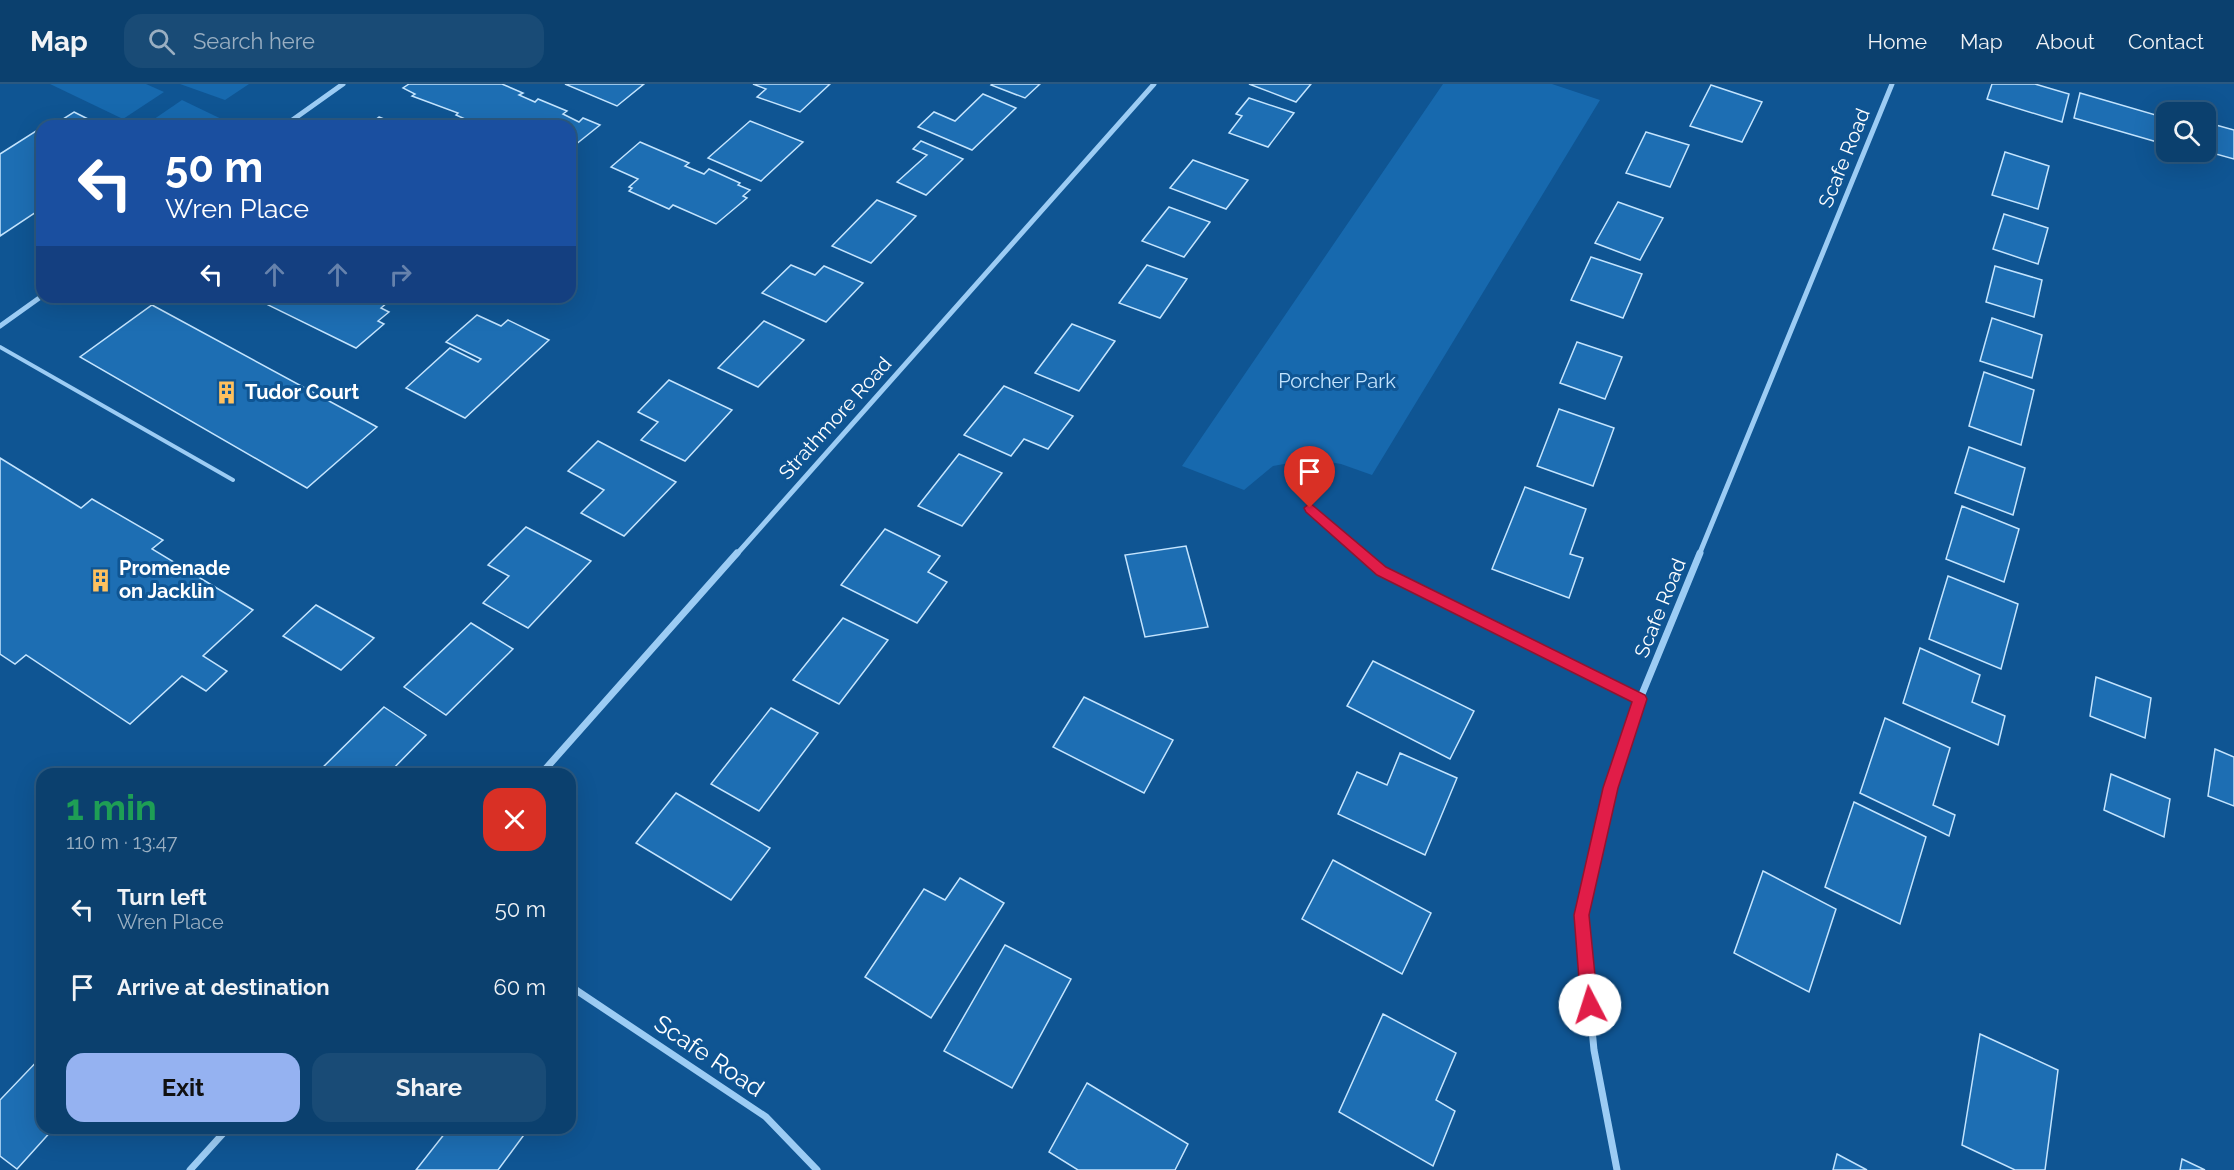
<!DOCTYPE html>
<html lang="en">
<head>
<meta charset="utf-8">
<style>
	:root { --surface:#0b406e; --page:#194b76; --text:#f1f3f6; --muted:#9aafc2; --line:#2b5981; --accent:#95b2f1 }
	body { margin:0; font-family:Raleway,sans-serif; background:var(--page); color:var(--text); height:100vh; display:flex; flex-direction:column; font-size:22px; white-space:nowrap }
	* { box-sizing:border-box; margin:0 }
	p { font-size:20px; color:var(--muted) }
	.icon { flex:none; width:33px; height:33px; fill:none; stroke:currentColor; stroke-width:2; stroke-linecap:round; stroke-linejoin:round }
	.map { position:relative; flex:1; overflow:hidden }
	.panel { position:absolute; left:36px; top:684px; width:540px; height:366px; display:flex; flex-direction:column; background:var(--surface); border-radius:18px; box-shadow:0 6px 24px #0002,0 0 0 2px var(--line) }
	.panel>* { flex:none }
	.guide { position:absolute; left:36px; top:36px; width:540px; height:183px; border-radius:18px; box-shadow:0 6px 24px #0002,0 0 0 2px var(--line); background:#1a4fa0; color:#fff; overflow:hidden }
	.buttons { position:absolute; left:2156px; top:18px; display:grid; gap:12px }
	.buttons a { display:grid; place-items:center; width:60px; height:60px; border-radius:12px; background:var(--surface); box-shadow:0 6px 24px #0002,0 0 0 2px var(--line); font-size:30px }
	.pin { position:absolute; display:grid; place-items:center; width:51px; height:51px; color:#fff; margin:-62px -26px; border-radius:50% 50% 50% 0; rotate:-45deg; box-shadow:0 0 6px #0007 }
	.pin .icon { rotate:45deg }
	.me { position:absolute; width:66px; margin:-33px; rotate:355deg; stroke-linejoin:round; filter:drop-shadow(0 0 4px #0008) }
	.turn { display:flex; align-items:center; gap:21px; height:126px; padding:0 30px; font-size:27px }
	.turn .icon { width:78px; height:78px; stroke-width:2.5 }
	.turn b { display:block; font-size:42px; line-height:51px }
	.lanes { display:flex; align-items:center; height:57px; padding:0 30px; background:#0003; justify-content:center; gap:30px; direction:ltr }
	.lanes .off { opacity:.35 }
	.round { display:grid; place-items:center; flex:none; width:63px; height:63px; border-radius:18px; background:var(--page) }
	.head { display:flex; align-items:center; justify-content:space-between; height:102px; padding:0 30px }
	h1 { font-size:36px; font-weight:700; line-height:45px; color:#1e9e55 }
	.button { display:flex; gap:12px; margin-top:auto; padding:12px 30px }
	.button a { flex:1; height:69px; border-radius:18px; background:var(--accent); color:#111; font-size:24px; font-weight:700; line-height:69px; text-align:center }
	.button a+a { background:var(--page); color:var(--text) }
	ul { padding:0; list-style:none }
	li { display:flex; align-items:center; gap:18px; height:78px; padding:0 30px }
	li div { flex:1 }
	li b { display:block; font-size:22px }
	li em { font-style:normal }
	header { display:flex; align-items:center; gap:36px; box-sizing:border-box; height:84px; padding:0 30px; background:var(--surface); border-bottom:2px solid var(--line) }
	header strong { font-size:28px }
	nav { display:flex; gap:33px; margin-inline-start:auto; font-size:21px }
	.search { width:420px; height:54px; background:var(--page); display:flex; align-items:center; gap:15px; box-sizing:border-box; padding:0 21px; border-radius:18px; color:var(--muted); font-size:22px }
	.map>svg:first-child { display:block }
	.green { fill:#1769ae }
	.building { fill:#1d6eb3; stroke:#c3e4fe; stroke-width:1.5 }
	.lines { fill:none; stroke-linecap:round; stroke-linejoin:round }
	.service { stroke:#9cccf4; stroke-width:4 }
	.minor-far1 { stroke:#9cccf4; stroke-width:5 }
	.minor { stroke:#9cccf4; stroke-width:7 }
	.route { fill:#e11d48; stroke:#92132f; stroke-width:1.5 }
	.labels { text-anchor:middle; stroke-width:6; stroke-linejoin:round; paint-order:stroke }
	.street-label { font-size:20px; fill:#fff; stroke:#0f5593 }
	.park-label { font-size:20px; fill:#c3e4fe; stroke:#0f5593 }
	.poi-label { font-size:20px; font-weight:bold; fill:#fff; stroke:#0f5593; text-anchor:start }
	.near-street-label { font-size:24px; fill:#fff; stroke:#0f5593 }
</style>
</head>
<body>
<header>
<strong>Map</strong>
<div class="search"><svg class="icon" aria-label="search" viewBox="0 0 24 24"><circle cx="10" cy="10" r="6"/><path d="M15 15l6 6"/></svg>Search here</div>
<nav><a>Home</a><a>Map</a><a>About</a><a>Contact</a></nav>
</header>
<div class="map">
<svg width="2234" height="1086" viewBox="0 0 2234 1086">
	<rect width="100%" height="100%" fill="#0f5593"/>
	<g class="green">
		<polygon points="50,0 146,0 164,8 123,35"/>
		<polygon points="180,0 249,0 225,16"/>
		<polygon points="1443,0 1552,0 1600,16 1372,391 1341,380 1312,375 1273,382 1244,406 1182,382"/>
		<polygon points="182,16 236,42 144,42"/>
	</g>
	<g class="building">
		<polygon points="409,0 502,0 523,9 519,11 535,18 538,15 567,27 563,30 579,38 583,34 600,41 570,65 570,42 488,42 479,38 476,40 456,31 458,29 412,12 415,10 403,4"/>
		<polygon points="565,0 644,0 617,22"/>
		<polygon points="753,0 830,0 800,28 757,13 766,5"/>
		<polygon points="1040,0 1025,14 991,1 992,0"/>
		<polygon points="1249,0 1311,0 1296,18"/>
		<polygon points="1992,0 2035,0 2069,10 2062,38 1987,15"/>
		<polygon points="1711,1 1762,18 1742,58 1690,42"/>
		<polygon points="2080,9 2166,34 2164,60 2074,34"/>
		<polygon points="983,10 1016,24 972,66 918,43 934,28 955,37"/>
		<polygon points="1249,14 1294,29 1268,63 1229,49 1242,32 1236,30"/>
		<polygon points="74,28 102,42 52,42"/>
		<polygon points="379,33 401,42 367,42"/>
		<polygon points="750,37 803,58 761,97 708,74"/>
		<polygon points="2205,38 2234,46 2234,75 2205,67"/>
		<polygon points="36,47 42,48 42,124 0,152 0,70"/>
		<polygon points="1646,48 1689,61 1670,103 1626,89"/>
		<polygon points="921,57 963,75 926,111 897,98 927,71 913,65"/>
		<polygon points="640,58 689,79 685,82 704,90 709,85 740,99 738,101 750,106 743,112 747,114 716,140 673,121 669,125 629,107 632,104 629,103 638,95 611,83"/>
		<polygon points="2005,68 2049,82 2038,125 1992,111"/>
		<polygon points="1193,76 1248,96 1226,125 1170,104"/>
		<polygon points="877,116 916,132 871,179 832,162"/>
		<polygon points="1618,118 1663,134 1640,176 1595,159"/>
		<polygon points="1169,123 1210,138 1184,173 1142,157"/>
		<polygon points="2004,130 2048,144 2038,180 1993,165"/>
		<polygon points="1591,173 1642,190 1623,234 1571,216"/>
		<polygon points="791,181 815,191 824,182 863,199 826,238 762,209"/>
		<polygon points="1147,181 1187,195 1160,234 1119,219"/>
		<polygon points="1995,182 2042,196 2034,233 1986,218"/>
		<polygon points="252,213 377,213 388,218 381,224 389,228 378,237 384,240 356,264"/>
		<polygon points="152,221 377,343 307,404 80,273"/>
		<polygon points="477,231 501,242 508,236 549,256 465,334 406,304 450,264 478,278 481,275 446,258"/>
		<polygon points="1992,234 2042,251 2032,294 1980,277"/>
		<polygon points="764,237 804,256 758,303 718,284"/>
		<polygon points="1072,240 1115,257 1079,307 1035,289"/>
		<polygon points="1577,258 1622,273 1605,315 1560,299"/>
		<polygon points="1984,288 2034,306 2021,361 1969,342"/>
		<polygon points="669,296 732,326 685,377 641,356 658,338 638,328"/>
		<polygon points="1004,302 1073,332 1048,365 1024,355 1011,372 964,351"/>
		<polygon points="1559,325 1614,344 1593,402 1537,382"/>
		<polygon points="598,357 676,398 624,452 581,429 604,406 568,387"/>
		<polygon points="1969,363 2025,384 2013,431 1955,409"/>
		<polygon points="959,370 1002,389 962,442 918,422"/>
		<polygon points="0,374 81,424 92,415 163,456 152,465 253,526 203,572 227,587 206,607 182,592 130,640 26,571 15,580 0,570"/>
		<polygon points="1525,403 1586,425 1570,470 1583,474 1569,514 1492,485"/>
		<polygon points="1962,422 2019,445 2004,498 1946,475"/>
		<polygon points="526,443 591,477 528,544 483,519 509,492 488,481"/>
		<polygon points="885,445 940,472 928,488 947,498 917,539 841,501"/>
		<polygon points="1186,462 1208,543 1145,553 1125,471"/>
		<polygon points="1948,492 2018,520 2001,585 1929,555"/>
		<polygon points="316,521 374,554 341,586 283,552"/>
		<polygon points="843,534 888,556 839,620 793,596"/>
		<polygon points="471,539 513,565 446,631 404,603"/>
		<polygon points="1920,564 1980,591 1972,618 2005,632 1998,661 1903,619"/>
		<polygon points="1373,577 1474,627 1450,675 1347,622"/>
		<polygon points="2096,593 2151,614 2145,654 2090,632"/>
		<polygon points="1084,613 1173,656 1144,709 1053,663"/>
		<polygon points="384,623 426,651 388,690 316,690"/>
		<polygon points="771,624 818,649 759,727 711,700"/>
		<polygon points="1885,634 1950,664 1933,721 1955,731 1949,752 1860,709"/>
		<polygon points="2215,665 2234,673 2234,722 2208,712"/>
		<polygon points="1400,669 1457,694 1425,771 1338,730 1357,688 1387,701"/>
		<polygon points="2111,690 2170,715 2164,753 2104,726"/>
		<polygon points="676,709 770,764 731,816 636,759"/>
		<polygon points="1854,718 1926,753 1900,840 1825,803"/>
		<polygon points="1333,776 1431,829 1402,890 1302,835"/>
		<polygon points="1763,787 1836,825 1809,908 1734,869"/>
		<polygon points="960,794 1004,819 931,934 865,893 924,805 945,816"/>
		<polygon points="1005,861 1071,895 1012,1004 944,967"/>
		<polygon points="1383,930 1456,969 1436,1016 1455,1027 1433,1082 1339,1028"/>
		<polygon points="1980,950 2058,986 2045,1086 2015,1086 1962,1061"/>
		<polygon points="42,972 42,1044 54,1044 17,1085 0,1072 0,1016"/>
		<polygon points="1087,999 1188,1060 1175,1086 1078,1086 1049,1068"/>
		<polygon points="449,1044 529,1044 498,1086 416,1086"/>
		<polygon points="1837,1070 1867,1086 1833,1086"/>
		<polygon points="2182,1075 2205,1086 2180,1086"/>
	</g>
	<g class="lines">
		<polyline class="service" points="0,263 233,396"/>
		<g class="minor-far1">
			<polyline points="284,42 343,0"/>
			<polyline points="0,242 42,212"/>
			<polyline points="1310,424 1363,471"/>
			<polyline points="736,471 1154,0"/>
			<polyline points="1699,471 1892,0"/>
		</g>
		<g class="minor">
			<polyline points="1361,469 1381,487 1640,615"/>
			<polyline points="541,690 737,469"/>
			<polyline points="570,902 766,1033 817,1086"/>
			<polyline points="190,1086 228,1044"/>
			<polyline points="1617,1086 1594,966 1581,831 1611,704 1640,615 1700,469"/>
		</g>
	</g>
	<polygon class="route" points="1310,419 1386,483 1645,611 1647,615 1618,704 1589,831 1598,921 1595,927 1590,929 1584,927 1581,921 1574,831 1603,704 1632,618 1377,491 1306,428 1304,424"/>
	<defs>
		<symbol id="building-bare" viewBox="-9 -9 18 18"><path d="M-4-6H4V6H1V3H-1V6H-4ZM-2.5-4.3h1.7v1.8h-1.7ZM.8-4.3h1.7v1.8H.8ZM-2.5-1h1.7V.8h-1.7ZM.8-1h1.7V.8H.8Z" fill="#ffc15e" stroke="#0f5593" stroke-width="2.5" paint-order="stroke"/></symbol>
	</defs>
	<g fill-rule="evenodd">
		<use href="#building-bare" x="210" y="292" width="33" height="33"/>
		<use href="#building-bare" x="84" y="480" width="33" height="33"/>
	</g>
	<g class="labels">
		<g class="street-label">
			<text transform="translate(1844 74) rotate(-68)" y="7">Scafe Road</text>
			<text transform="translate(835 334) rotate(-48)" y="7">Strathmore Road</text>
			<text transform="translate(1660 524) rotate(-68)" y="7">Scafe Road</text>
		</g>
		<g class="park-label">
			<text x="1337" y="304">Porcher Park</text>
		</g>
		<g class="poi-label">
			<text x="245" y="315">Tudor Court</text>
			<text x="119" y="491">Promenade<tspan x="119" dy="23">on Jacklin</tspan></text>
		</g>
		<g class="near-street-label">
			<text transform="translate(709 972) rotate(34)" y="8">Scafe Road</text>
		</g>
	</g>
</svg>
<div class="buttons">
<a><svg class="icon" aria-label="search" viewBox="0 0 24 24"><circle cx="10" cy="10" r="6"/><path d="M15 15l6 6"/></svg></a>
</div>
<div class="pin" style="left:1310px;top:424px;background:#d93025"><svg class="icon" aria-label="arrive" viewBox="0 0 24 24"><path d="M6 21V4h12l-3 4 3 4H6"/></svg></div>
<svg class="me" style="left:1590px;top:921px" viewBox="-20 -20 40 40"><circle r="19" fill="#fff"/><path d="M0-13L10 11 0 6-10 11z" fill="#e11d48"/></svg>
<div class="guide">
<div class="turn"><svg class="icon" aria-label="left" viewBox="0 0 24 24"><path d="M17 20v-9H6M10 6l-5 5 5 5"/></svg><div><b>50 m</b>Wren Place</div></div>
<div class="lanes"><svg class="icon" aria-label="left" viewBox="0 0 24 24"><path d="M17 20v-9H6M10 6l-5 5 5 5"/></svg><svg class="icon off" aria-label="ahead" viewBox="0 0 24 24"><path d="M12 20V5M6 11l6-6 6 6"/></svg><svg class="icon off" aria-label="ahead" viewBox="0 0 24 24"><path d="M12 20V5M6 11l6-6 6 6"/></svg><svg class="icon off" aria-label="right" viewBox="0 0 24 24"><path d="M7 20v-9h11M14 6l5 5-5 5"/></svg></div>
</div>
<section class="panel">
<div class="head"><div><h1>1 min</h1><p>110 m · 13:47</p></div><a class="round" style="background:#d93025;color:#fff"><svg class="icon" aria-label="close" viewBox="0 0 24 24"><path d="M6 6l12 12M18 6L6 18"/></svg></a></div>
<ul>
<li><svg class="icon" aria-label="left" viewBox="0 0 24 24"><path d="M17 20v-9H6M10 6l-5 5 5 5"/></svg><div><b>Turn left</b><p>Wren Place</p></div><em>50 m</em></li>
<li><svg class="icon" aria-label="arrive" viewBox="0 0 24 24"><path d="M6 21V4h12l-3 4 3 4H6"/></svg><div><b>Arrive at destination</b></div><em>60 m</em></li>
</ul>
<div class="button"><a>Exit</a><a>Share</a></div>
</section>
</div>
</body>
</html>
